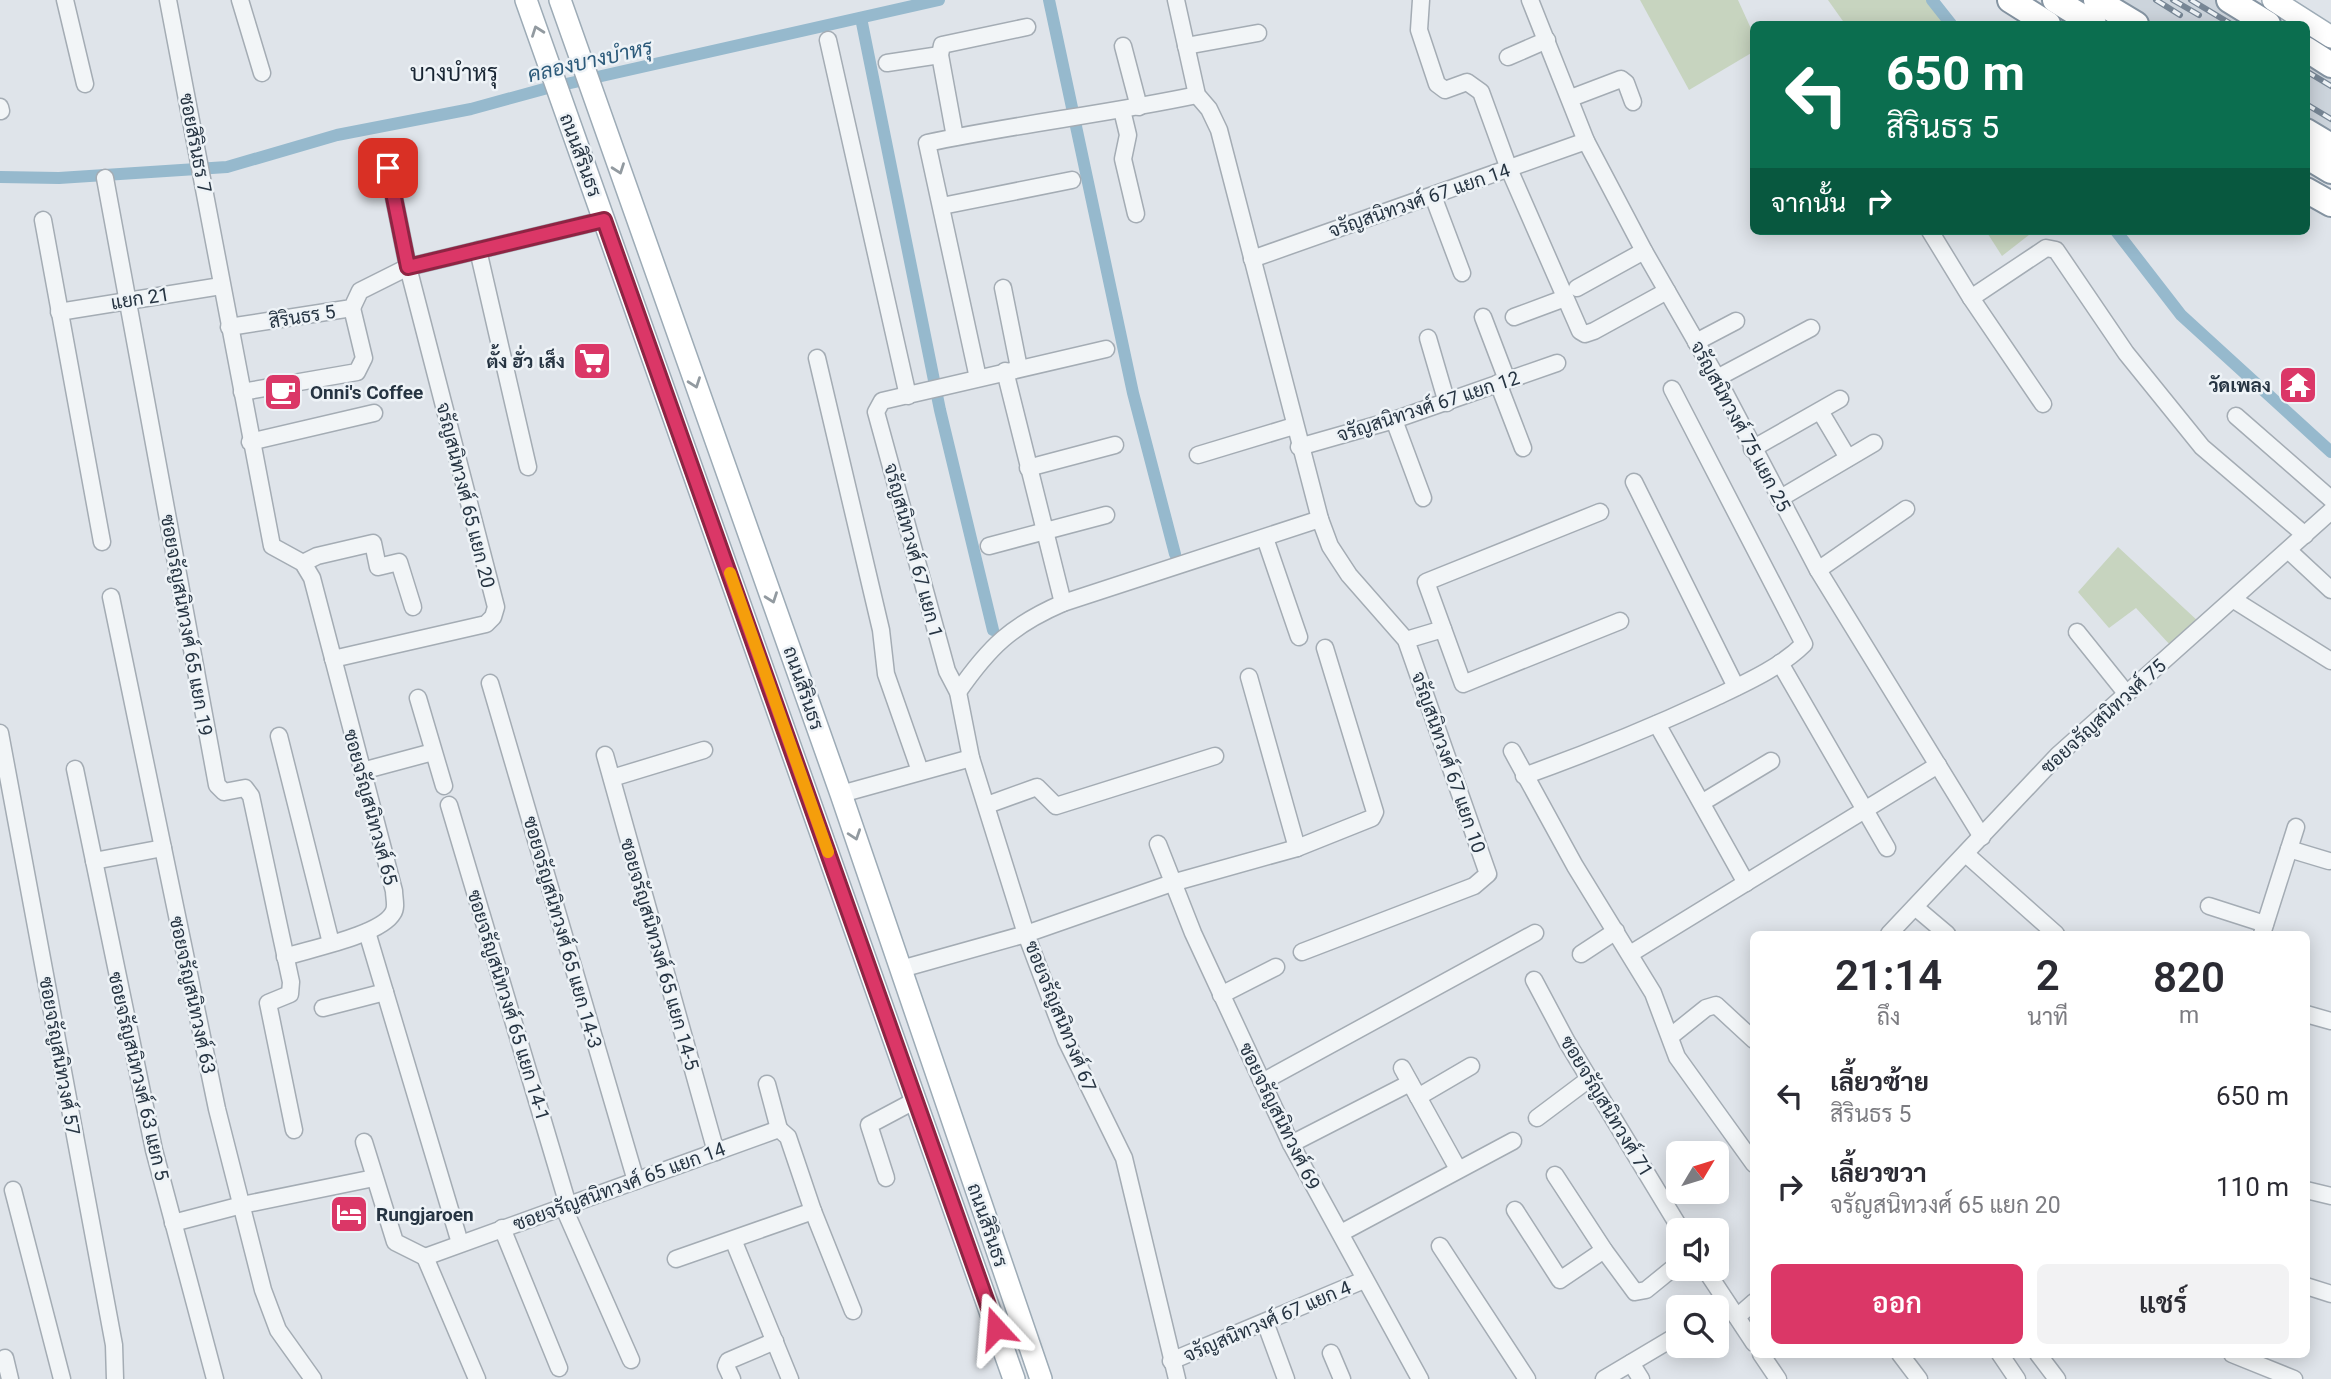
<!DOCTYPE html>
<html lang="th">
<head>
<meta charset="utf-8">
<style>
	:root { --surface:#fff; --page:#f2f2f3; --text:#2b2b33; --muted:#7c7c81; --accent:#db3767 }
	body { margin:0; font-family:Roboto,Sarabun,sans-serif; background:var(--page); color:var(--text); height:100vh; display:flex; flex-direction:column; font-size:26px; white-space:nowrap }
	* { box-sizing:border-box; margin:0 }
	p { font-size:23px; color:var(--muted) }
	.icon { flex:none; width:38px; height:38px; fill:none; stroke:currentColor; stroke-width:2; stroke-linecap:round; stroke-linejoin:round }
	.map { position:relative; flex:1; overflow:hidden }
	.drawer { position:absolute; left:1750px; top:931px; width:560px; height:427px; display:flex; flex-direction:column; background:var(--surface); border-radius:10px; box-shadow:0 4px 18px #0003 }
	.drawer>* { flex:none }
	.guide { position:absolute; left:1750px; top:21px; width:560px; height:214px; border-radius:10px; box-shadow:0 4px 18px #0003; background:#0b6e4f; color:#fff; overflow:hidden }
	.needle { width:46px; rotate:52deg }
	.buttons { position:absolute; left:1666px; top:1141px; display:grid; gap:14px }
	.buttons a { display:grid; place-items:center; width:63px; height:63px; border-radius:10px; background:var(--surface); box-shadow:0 4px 18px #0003; font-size:35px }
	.pin { position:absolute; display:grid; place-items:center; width:60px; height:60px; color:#fff; margin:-30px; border-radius:14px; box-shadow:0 4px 10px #0006 }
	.me { position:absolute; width:77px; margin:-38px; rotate:341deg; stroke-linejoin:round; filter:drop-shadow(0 0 5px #0008) }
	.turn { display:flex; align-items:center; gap:24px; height:147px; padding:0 21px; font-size:32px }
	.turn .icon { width:91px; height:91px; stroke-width:2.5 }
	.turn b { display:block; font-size:49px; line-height:60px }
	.then { display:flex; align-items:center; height:66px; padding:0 21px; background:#0003; gap:14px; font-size:26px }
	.eta { display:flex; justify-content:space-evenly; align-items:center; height:119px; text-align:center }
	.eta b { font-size:42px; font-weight:600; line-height:49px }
	.action { display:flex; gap:14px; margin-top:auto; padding:14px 21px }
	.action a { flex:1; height:80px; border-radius:10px; background:var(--accent); color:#fff; font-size:28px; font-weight:600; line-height:80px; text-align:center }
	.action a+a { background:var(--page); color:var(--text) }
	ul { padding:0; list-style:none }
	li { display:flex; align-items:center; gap:21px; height:91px; padding:0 21px }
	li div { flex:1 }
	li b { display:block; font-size:26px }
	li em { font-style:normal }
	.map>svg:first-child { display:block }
	.built { fill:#ccd4dc }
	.green { fill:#c7d4bf }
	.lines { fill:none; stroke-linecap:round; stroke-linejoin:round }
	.canal { stroke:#96b9cd; stroke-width:12 }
	.minor-casing { stroke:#a4acb4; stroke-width:19 }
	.major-casing { stroke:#9dabb6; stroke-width:24 }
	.highway-casing { stroke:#8594a2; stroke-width:28 }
	.minor { stroke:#f2f5f7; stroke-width:16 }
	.major { stroke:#fff; stroke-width:21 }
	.highway { stroke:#fff; stroke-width:24 }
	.rail-casing { stroke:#778695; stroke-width:6 }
	.rail { stroke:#eef3f7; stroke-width:3.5; stroke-dasharray:10; stroke-linecap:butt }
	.oneway { stroke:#929aa0 }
	.route-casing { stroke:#8e2443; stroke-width:18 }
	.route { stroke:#db3767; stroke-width:12 }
	.slow { stroke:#f59e0b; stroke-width:12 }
	.labels { text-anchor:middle; stroke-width:5; stroke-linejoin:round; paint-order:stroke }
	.street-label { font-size:19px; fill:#263442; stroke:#eef3f7 }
	.poi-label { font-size:19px; font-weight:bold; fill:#263442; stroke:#eef3f7; text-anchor:end }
	.water-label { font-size:21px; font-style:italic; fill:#2c5a7a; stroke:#eef3f7 }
	.quarter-label { font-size:23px; fill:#182533; stroke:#eef3f7 }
</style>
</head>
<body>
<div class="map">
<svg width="2331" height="1379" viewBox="0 0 2331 1379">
	<rect width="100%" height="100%" fill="#dfe4ea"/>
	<g class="built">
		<polygon points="2071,0 2223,0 2263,24 2110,24"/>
		<polygon points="2306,51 2331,66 2331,160 2307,145"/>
	</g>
	<g class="green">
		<polygon points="1640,0 1738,0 1753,33 1753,52 1689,90"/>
		<polygon points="1828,0 1928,0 1948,24 1845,24"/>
		<polygon points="1986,231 2034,231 2002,256"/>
		<polygon points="2118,547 2199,622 2171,646 2136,608 2109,628 2078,592"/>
	</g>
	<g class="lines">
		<g class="canal">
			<polyline points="1049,0 1133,393 1175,554"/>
			<polyline points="1932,0 1951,24"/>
			<polyline points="861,18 940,410 993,630"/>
			<polyline points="0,177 59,178 227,167 337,135 471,109 544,89 939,0"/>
			<polyline points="2116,231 2181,315 2331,452"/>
		</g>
		<defs>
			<g id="minor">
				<polyline points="65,0 85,84"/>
				<path d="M168 0 272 546 303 563 312 578 394 891C394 898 397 907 393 913 381 935 309 949 285 957"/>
				<polyline points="240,0 262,73"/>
				<polyline points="1176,0 1197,95 1209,109 1219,130 1320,519 1330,546 1349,575 1406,640 1488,874 1474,886 1302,952"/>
				<polyline points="1421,0 1419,30 1437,84 1445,90 1467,82 1481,92 1509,169 1580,331 1585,334 1594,331 1667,291"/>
				<polyline points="1530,0 1586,141 1644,251 1717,378 1818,570 1982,837"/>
				<polyline points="828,40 908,396"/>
				<polyline points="1123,46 1139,107"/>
				<polyline points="1186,46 1258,33"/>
				<polyline points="1508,57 1547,40"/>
				<polyline points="887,63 940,55"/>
				<polyline points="1571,98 1621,79 1626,83 1633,102"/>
				<polyline points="0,107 1,111"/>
				<polyline points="1122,110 1128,135 1123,159 1136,214"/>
				<polyline points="955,137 940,55 942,45 1027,27"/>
				<polyline points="105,178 217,785 224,792 245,788 251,796 291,982 290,994 268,1003 294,1130"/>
				<polyline points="1433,196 1462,273"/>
				<polyline points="942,206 1072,180"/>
				<polyline points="43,220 102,542"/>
				<polyline points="1930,231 1971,298 2046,248 2056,250 2126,353 2202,447 2305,535"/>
				<polyline points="478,250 528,467"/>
				<polyline points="1252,259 1586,141"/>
				<polyline points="1003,288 1019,368"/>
				<polyline points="1577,288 1644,251"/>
				<polyline points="1971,298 2043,404"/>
				<polyline points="59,312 221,286"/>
				<polyline points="1483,317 1507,380"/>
				<polyline points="1514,317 1565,298"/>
				<polyline points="229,327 352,308 360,291 408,267 604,220"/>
				<polyline points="1428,338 1447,403"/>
				<polyline points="1696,342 1736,321"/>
				<polyline points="1106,349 882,401 876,412 947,671 958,692 971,758 1026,934 1066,1040 1124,1158 1177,1379"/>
				<polyline points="817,358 881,630 886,674 920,771"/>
				<polyline points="1005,371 1063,603"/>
				<path d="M978 378 927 143C1017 124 1107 114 1197 95"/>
				<polyline points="1717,378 1811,328"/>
				<polyline points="1498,383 1523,448"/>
				<polyline points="242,392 357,372 364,358 352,308"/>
				<polyline points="1820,411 1848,458"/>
				<polyline points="2236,416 2331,499"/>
				<polyline points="1394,420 1423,498"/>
				<polyline points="250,442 374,413"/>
				<polyline points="1299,447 1394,420 1557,363"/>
				<polyline points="1752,449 1840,399"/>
				<polyline points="1198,455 1294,426"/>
				<polyline points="1028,468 1115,445"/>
				<polyline points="1634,482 1736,687"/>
				<polyline points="1779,499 1874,443"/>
				<polyline points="1600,512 1426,582 1463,684 1620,621"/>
				<polyline points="1265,538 1299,637"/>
				<polyline points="989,546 1106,515"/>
				<polyline points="2288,550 2331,590"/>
				<polyline points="303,563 317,556 373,543 378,567 399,562 413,607"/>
				<polyline points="1818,570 1906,509"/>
				<polyline points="111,597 217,1109 263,1290 278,1330 313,1379"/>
				<polyline points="2234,600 2331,661"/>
				<polyline points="2077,632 2126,693"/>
				<polyline points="1406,640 1443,629"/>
				<polyline points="333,659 486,624 493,617 496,607 408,267 388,168"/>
				<polyline points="1780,663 1887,848"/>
				<polyline points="1249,677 1297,848"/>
				<polyline points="490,683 636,1181"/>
				<path d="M958 692C989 647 1012 625 1063 603L1320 519"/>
				<polyline points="418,698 444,786"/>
				<polyline points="1657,724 1746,883"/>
				<polyline points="0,733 114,1345 115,1379"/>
				<polyline points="279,736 331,943"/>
				<polyline points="1512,751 1575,866 1653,993 1677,1057 1754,1164"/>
				<polyline points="605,755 716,1152"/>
				<polyline points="75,769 154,1150 215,1379"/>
				<polyline points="362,771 433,752"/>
				<path d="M1524 776C1588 753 1650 728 1712 699 1743 684 1780 668 1804 644L1672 389"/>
				<polyline points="612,778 704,750"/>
				<polyline points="841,794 971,758"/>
				<polyline points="1703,802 1771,761"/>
				<polyline points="449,805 568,1205"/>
				<polyline points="987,805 1037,787 1056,806 1215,756"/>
				<polyline points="1158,844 1193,933 1291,1144 1420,1379"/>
				<polyline points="2289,849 2329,861"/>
				<polyline points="1967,855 2056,934"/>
				<polyline points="94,861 163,848"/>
				<polyline points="2209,906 2265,924"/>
				<polyline points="1915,907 1947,934"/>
				<polyline points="367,932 460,1243"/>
				<polyline points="1889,934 2058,755 2331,511"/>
				<polyline points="2262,934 2296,827"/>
				<polyline points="1581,954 1616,931"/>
				<polyline points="1630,954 1938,765"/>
				<polyline points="901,969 1026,934 1172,883 1297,848 1372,818 1375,812 1325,648"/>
				<polyline points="1534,980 1567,1042 1681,1230"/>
				<polyline points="1221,995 1276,967"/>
				<polyline points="323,1008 385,992"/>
				<polyline points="2306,1014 2331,1021"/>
				<polyline points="1671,1036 1706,1008 1716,1005 1754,1040"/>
				<polyline points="1402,1068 1458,1169"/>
				<polyline points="1262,1082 1535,933"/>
				<polyline points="767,1084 779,1129"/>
				<polyline points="1418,1097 1471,1066"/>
				<polyline points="1537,1118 1589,1079"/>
				<polyline points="779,1129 788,1137 813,1211 853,1311"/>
				<polyline points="364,1142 395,1242 425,1257"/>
				<polyline points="1291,1144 1410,1083"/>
				<polyline points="1555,1175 1604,1250 1635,1292 1646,1290 1678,1264"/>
				<polyline points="886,1178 869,1125 916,1100"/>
				<polyline points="13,1190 62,1379"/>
				<polyline points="2306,1190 2331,1196"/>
				<polyline points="563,1206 631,1360"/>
				<polyline points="1515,1210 1560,1280 1604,1250"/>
				<polyline points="173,1223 242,1205 374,1178"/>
				<polyline points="502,1228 559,1368"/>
				<polyline points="1341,1233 1513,1141"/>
				<polyline points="734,1242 790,1379"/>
				<polyline points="1440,1246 1527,1379"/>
				<polyline points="425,1257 779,1129"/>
				<polyline points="425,1257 477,1379"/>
				<polyline points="676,1259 813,1211"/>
				<polyline points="1705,1269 1754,1343"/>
				<polyline points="2306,1286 2331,1294"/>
				<polyline points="1737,1317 1754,1302"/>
				<polyline points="1265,1322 1286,1379"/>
				<polyline points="1331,1353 1342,1379"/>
				<polyline points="1761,1354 1778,1379"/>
				<polyline points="1900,1354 1919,1379"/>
				<polyline points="2000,1354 2017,1379"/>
				<polyline points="2038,1354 2057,1379"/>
				<polyline points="2232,1354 2294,1379"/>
				<polyline points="5,1358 10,1379"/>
				<polyline points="1171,1361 1364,1280"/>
				<polyline points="1631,1363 1641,1379"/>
				<polyline points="732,1379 726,1366 728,1361 775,1341"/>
				<polyline points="1604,1379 1678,1335"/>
			</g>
			<g id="major">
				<polyline points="526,0 1014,1379"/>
				<polyline points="560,0 841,794 1041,1379"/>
				<polyline points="2273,0 2331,37"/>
			</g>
			<g id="highway">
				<polyline points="2010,0 2048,24"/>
				<polyline points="2055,0 2094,24"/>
				<polyline points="2096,0 2136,24"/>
				<polyline points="2229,0 2268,24"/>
				<polyline points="2306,49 2331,65"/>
				<polyline points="2306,131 2331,146"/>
				<polyline points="2306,156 2331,171"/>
				<polyline points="2306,190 2331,204"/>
			</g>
		</defs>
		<use href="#minor" class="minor-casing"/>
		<use href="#major" class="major-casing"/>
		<use href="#highway" class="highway-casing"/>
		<use href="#minor" class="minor"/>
		<use href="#major" class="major"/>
		<use href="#highway" class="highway"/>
		<defs>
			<g id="rail">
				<polyline points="2156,0 2180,15"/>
				<polyline points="2173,0 2199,15"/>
				<polyline points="2191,0 2231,24"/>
				<polyline points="2306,71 2331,86"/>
				<polyline points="2306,104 2331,119"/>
			</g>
		</defs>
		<use href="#rail" class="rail-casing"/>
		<use href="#rail" class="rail"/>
	</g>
	<defs><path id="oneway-chevron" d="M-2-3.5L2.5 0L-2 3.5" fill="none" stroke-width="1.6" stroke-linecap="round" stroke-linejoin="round" transform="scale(1.75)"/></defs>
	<g class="oneway">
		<use href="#oneway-chevron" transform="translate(537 31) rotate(-110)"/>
		<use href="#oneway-chevron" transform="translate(619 169) rotate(70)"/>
		<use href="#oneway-chevron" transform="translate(695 383) rotate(70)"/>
		<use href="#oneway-chevron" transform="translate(772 598) rotate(70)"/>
		<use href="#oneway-chevron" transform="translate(855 835) rotate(71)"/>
	</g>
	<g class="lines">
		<defs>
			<polyline id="route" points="388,168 408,267 604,220 996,1328"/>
		</defs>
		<use href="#route" class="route-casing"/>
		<use href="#route" class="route"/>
		<polyline class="slow" points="730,573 828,852"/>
	</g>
	<defs>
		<symbol id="supermarket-square" viewBox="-11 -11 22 22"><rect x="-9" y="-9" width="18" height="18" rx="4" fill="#db3767" stroke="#eef3f7"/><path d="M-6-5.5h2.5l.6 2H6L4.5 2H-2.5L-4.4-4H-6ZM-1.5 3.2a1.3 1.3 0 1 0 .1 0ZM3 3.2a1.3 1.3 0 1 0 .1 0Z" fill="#fff"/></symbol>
		<symbol id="temple-square" viewBox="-11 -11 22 22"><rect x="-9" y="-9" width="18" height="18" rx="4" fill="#db3767" stroke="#eef3f7"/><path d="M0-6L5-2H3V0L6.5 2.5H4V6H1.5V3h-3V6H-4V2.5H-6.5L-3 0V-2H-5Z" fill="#fff"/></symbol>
		<symbol id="cafe-square" viewBox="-11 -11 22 22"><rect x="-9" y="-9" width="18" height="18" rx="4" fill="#db3767" stroke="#eef3f7"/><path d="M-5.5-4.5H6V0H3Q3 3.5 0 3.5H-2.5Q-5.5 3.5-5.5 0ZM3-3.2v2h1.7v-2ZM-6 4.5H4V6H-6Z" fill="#fff"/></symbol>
		<symbol id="hotel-square" viewBox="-11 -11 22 22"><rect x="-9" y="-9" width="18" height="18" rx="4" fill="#db3767" stroke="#eef3f7"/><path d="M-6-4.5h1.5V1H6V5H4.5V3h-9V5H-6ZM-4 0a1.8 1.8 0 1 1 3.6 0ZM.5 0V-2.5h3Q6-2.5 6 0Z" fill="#fff"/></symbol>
	</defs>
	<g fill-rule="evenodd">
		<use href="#supermarket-square" x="570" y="339" width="44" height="44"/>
		<use href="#temple-square" x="2276" y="363" width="44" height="44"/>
		<use href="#cafe-square" x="261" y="370" width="44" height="44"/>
		<use href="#hotel-square" x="327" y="1192" width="44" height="44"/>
	</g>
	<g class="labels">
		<g class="street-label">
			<text transform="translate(196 143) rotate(79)" y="7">ซอยสิรินธร 7</text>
			<text transform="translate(581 155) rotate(70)" y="7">ถนนสิรินธร</text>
			<text transform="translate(1419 200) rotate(-19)" y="7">จรัญสนิทวงศ์ 67 แยก 14</text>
			<text transform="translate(140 298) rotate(-9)" y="7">แยก 21</text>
			<text transform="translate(302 316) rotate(-9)" y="7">สิรินธร 5</text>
			<text transform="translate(1428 406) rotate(-18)" y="7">จรัญสนิทวงศ์ 67 แยก 12</text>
			<text transform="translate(1741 426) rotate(62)" y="7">จรัญสนิทวงศ์ 75 แยก 25</text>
			<text transform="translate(466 495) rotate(76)" y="7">จรัญสนิทวงศ์ 65 แยก 20</text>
			<text transform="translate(914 550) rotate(75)" y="7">จรัญสนิทวงศ์ 67 แยก 1</text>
			<text transform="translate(187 625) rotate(80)" y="7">ซอยจรัญสนิทวงศ์ 65 แยก 19</text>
			<text transform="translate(804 688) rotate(71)" y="7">ถนนสิรินธร</text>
			<text transform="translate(2103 716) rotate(-42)" y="7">ซอยจรัญสนิทวงศ์ 75</text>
			<text transform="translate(1449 762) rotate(71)" y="7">จรัญสนิทวงศ์ 67 แยก 10</text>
			<text transform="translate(371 807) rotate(75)" y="7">ซอยจรัญสนิทวงศ์ 65</text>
			<text transform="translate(563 932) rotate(74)" y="7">ซอยจรัญสนิทวงศ์ 65 แยก 14-3</text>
			<text transform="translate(660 954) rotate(74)" y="7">ซอยจรัญสนิทวงศ์ 65 แยก 14-5</text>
			<text transform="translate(193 995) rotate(78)" y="7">ซอยจรัญสนิทวงศ์ 63</text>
			<text transform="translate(509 1005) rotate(73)" y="7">ซอยจรัญสนิทวงศ์ 65 แยก 14-1</text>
			<text transform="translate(1061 1016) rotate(68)" y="7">ซอยจรัญสนิทวงศ์ 67</text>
			<text transform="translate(60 1056) rotate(80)" y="7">ซอยจรัญสนิทวงศ์ 57</text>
			<text transform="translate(139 1076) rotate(77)" y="7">ซอยจรัญสนิทวงศ์ 63 แยก 5</text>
			<text transform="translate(1607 1106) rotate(59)" y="7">ซอยจรัญสนิทวงศ์ 71</text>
			<text transform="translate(1280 1116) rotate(64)" y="7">ซอยจรัญสนิทวงศ์ 69</text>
			<text transform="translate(619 1186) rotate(-20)" y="7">ซอยจรัญสนิทวงศ์ 65 แยก 14</text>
			<text transform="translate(988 1225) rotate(71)" y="7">ถนนสิรินธร</text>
			<text transform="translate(1267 1321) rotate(-23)" y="7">จรัญสนิทวงศ์ 67 แยก 4</text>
		</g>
		<g class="poi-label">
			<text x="565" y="368">ตั้ง ฮั่ว เส็ง</text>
			<text x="2271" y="392">วัดเพลง</text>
			<text x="310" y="399" text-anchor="start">Onni's Coffee</text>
			<text x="376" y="1221" text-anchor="start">Rungjaroen</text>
		</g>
		<g class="water-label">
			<text transform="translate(590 61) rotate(-13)" y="7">คลองบางบำหรุ</text>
		</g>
		<g class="quarter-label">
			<text x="454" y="81">บางบำหรุ</text>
		</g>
	</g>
</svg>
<div class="buttons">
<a><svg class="needle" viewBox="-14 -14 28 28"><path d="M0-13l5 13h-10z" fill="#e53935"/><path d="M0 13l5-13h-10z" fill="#7c7c81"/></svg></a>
<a><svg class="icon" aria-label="sound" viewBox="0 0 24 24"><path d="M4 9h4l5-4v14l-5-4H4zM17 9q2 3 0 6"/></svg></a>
<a><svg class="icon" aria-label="search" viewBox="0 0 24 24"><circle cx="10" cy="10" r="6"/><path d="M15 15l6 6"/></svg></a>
</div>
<div class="pin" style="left:388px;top:168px;background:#d93025"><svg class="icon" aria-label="arrive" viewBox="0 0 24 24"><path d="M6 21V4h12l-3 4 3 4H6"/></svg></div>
<svg class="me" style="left:996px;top:1328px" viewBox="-20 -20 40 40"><path d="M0-17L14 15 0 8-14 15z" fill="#db3767" stroke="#fff" stroke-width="4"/></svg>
<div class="guide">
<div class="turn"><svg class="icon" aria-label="left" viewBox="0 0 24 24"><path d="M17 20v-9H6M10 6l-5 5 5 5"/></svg><div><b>650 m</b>สิรินธร 5</div></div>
<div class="then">จากนั้น<svg class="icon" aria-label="right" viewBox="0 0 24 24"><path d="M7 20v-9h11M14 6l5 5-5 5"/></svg></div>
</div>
<section class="drawer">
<div class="eta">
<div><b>21:14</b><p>ถึง</p></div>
<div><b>2</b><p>นาที</p></div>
<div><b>820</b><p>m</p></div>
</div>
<ul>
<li><svg class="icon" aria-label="left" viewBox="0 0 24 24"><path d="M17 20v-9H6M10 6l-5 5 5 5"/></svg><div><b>เลี้ยวซ้าย</b><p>สิรินธร 5</p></div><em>650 m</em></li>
<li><svg class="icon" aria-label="right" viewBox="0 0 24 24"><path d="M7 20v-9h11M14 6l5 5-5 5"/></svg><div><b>เลี้ยวขวา</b><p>จรัญสนิทวงศ์ 65 แยก 20</p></div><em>110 m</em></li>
</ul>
<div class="action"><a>ออก</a><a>แชร์</a></div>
</section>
</div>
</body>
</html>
